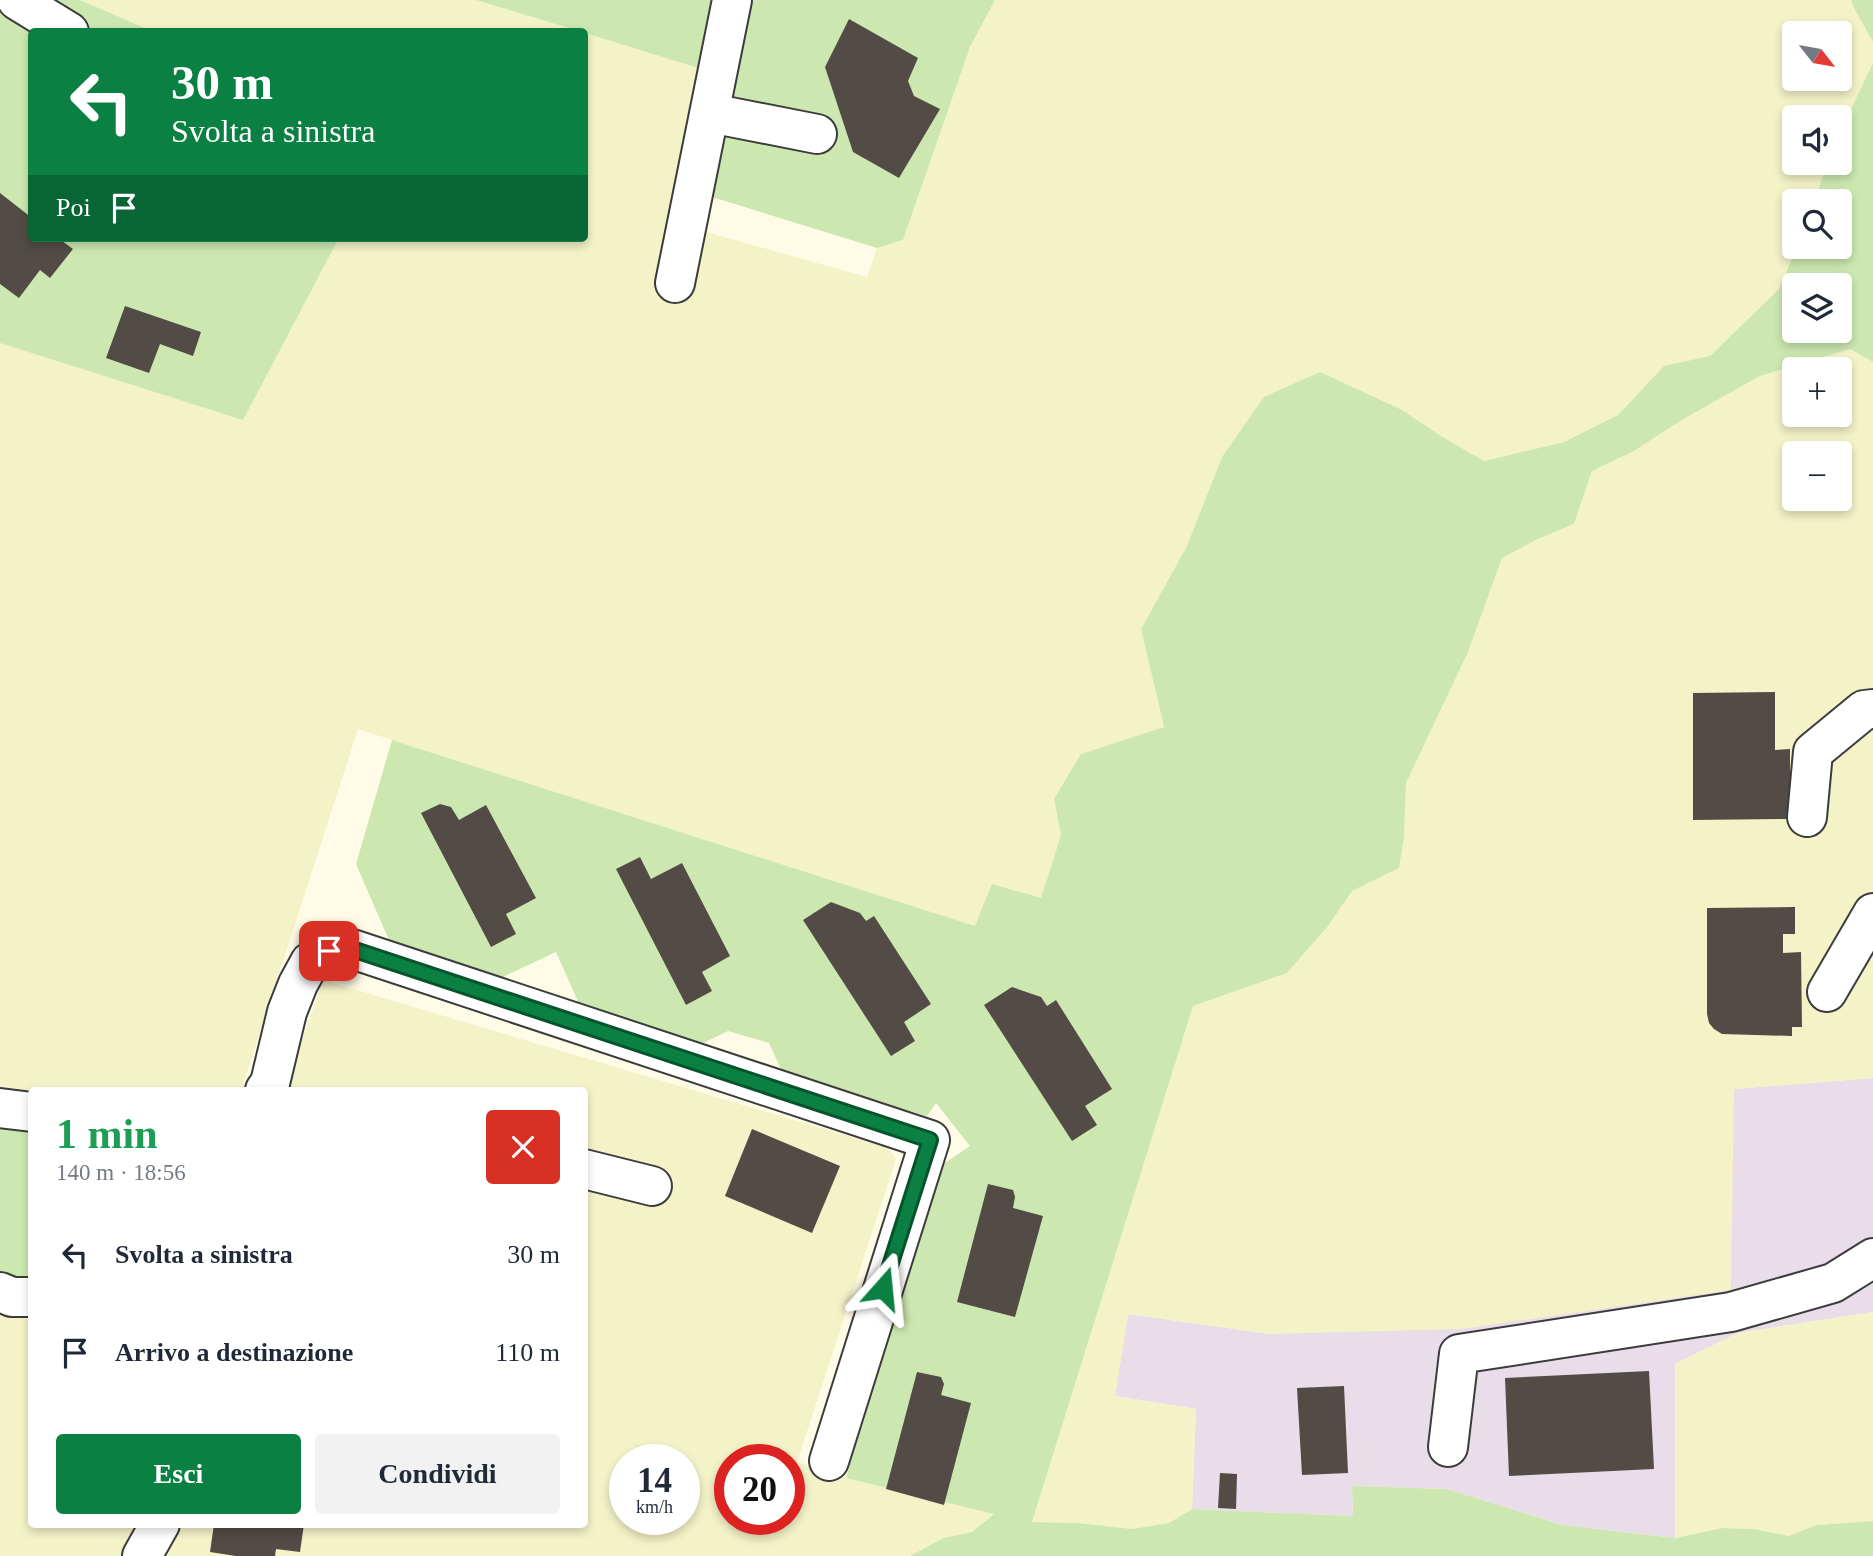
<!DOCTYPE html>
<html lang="it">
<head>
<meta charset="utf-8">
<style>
	:root { --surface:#fff; --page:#f2f2f3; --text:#1f2937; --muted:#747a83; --accent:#0b8043 }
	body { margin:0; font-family:"Times New Roman",serif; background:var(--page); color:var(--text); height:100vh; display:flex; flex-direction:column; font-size:26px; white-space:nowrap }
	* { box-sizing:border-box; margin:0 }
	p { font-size:23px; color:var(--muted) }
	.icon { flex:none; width:38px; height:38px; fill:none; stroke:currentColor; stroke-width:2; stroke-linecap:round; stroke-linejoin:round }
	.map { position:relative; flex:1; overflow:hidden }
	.sheet { position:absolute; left:28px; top:1087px; width:560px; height:441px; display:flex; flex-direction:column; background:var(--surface); border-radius:7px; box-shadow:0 4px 10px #0003 }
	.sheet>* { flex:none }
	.banner { position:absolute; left:28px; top:28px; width:560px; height:214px; border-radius:7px; box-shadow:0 4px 10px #0003; background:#0b8043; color:#fff; overflow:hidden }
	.needle { width:46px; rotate:121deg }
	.controls { position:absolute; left:1782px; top:21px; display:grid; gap:14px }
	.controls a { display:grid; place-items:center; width:70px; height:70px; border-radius:7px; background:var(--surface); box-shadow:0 4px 10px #0003; font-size:35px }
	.speed { position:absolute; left:609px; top:1444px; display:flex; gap:14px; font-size:35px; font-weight:700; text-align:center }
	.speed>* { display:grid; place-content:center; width:91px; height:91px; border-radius:50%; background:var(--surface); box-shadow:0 4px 10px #0003; line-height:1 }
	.speed small { font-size:18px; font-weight:400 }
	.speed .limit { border:10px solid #d22; background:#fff; color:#111 }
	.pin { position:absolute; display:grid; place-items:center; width:60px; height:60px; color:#fff; margin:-30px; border-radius:14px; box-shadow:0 4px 10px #0006 }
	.me { position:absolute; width:77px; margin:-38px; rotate:18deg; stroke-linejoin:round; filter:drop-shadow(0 0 5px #0008) }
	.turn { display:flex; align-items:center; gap:24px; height:147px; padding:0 28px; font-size:32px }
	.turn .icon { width:91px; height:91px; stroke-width:2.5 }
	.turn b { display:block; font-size:49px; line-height:60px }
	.then { display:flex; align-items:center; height:66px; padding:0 28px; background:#0003; gap:14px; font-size:26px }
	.round { display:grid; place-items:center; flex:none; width:74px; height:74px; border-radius:7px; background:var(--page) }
	.head { display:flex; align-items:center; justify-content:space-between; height:119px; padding:0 28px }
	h1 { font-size:42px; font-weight:800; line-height:52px; color:#1e9e55 }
	.action { display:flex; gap:14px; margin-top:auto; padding:14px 28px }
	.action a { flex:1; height:80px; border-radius:7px; background:var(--accent); color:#fff; font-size:28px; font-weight:800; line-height:80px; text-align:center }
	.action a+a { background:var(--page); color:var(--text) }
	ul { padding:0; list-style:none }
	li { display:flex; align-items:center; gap:21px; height:98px; padding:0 28px }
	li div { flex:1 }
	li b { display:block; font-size:26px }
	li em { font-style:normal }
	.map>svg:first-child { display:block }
	.industrial { fill:#e8dde9 }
	.farmland { fill:#f4f2c7; fill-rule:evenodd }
	.green { fill:#cce8b0; fill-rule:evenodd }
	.building { fill:#524b46 }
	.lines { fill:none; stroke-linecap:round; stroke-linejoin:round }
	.minor-casing { stroke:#3c3c3c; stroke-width:42 }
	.minor { stroke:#fff; stroke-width:38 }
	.route-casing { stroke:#07532c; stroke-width:18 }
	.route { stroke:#0b8043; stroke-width:12 }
</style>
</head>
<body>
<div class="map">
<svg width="1873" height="1556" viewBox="0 0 1873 1556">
	<rect width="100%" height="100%" fill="#fffbe6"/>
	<polygon class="industrial" points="1873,1078 1873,1312 1738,1333 1675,1364 1675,1538 1562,1525 1447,1489 1352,1486 1353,1516 1192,1509 1196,1409 1115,1396 1128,1314 1270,1334 1734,1089"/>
	<g class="farmland">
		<polygon points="80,0 476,0 579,31 152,31"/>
		<path d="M995 0H1851L1873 42V63L1839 134V117H1794V163H1827L1815 201H1794V247H1797L1779 289 1710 356 1664 367 1618 415 1564 442 1484 461 1441 436 1402 410 1187 546 1141 629 1164 727 1081 755 1054 799 1061 835 1041 898 975 926 358 729 242 1088 239 1090H32L31 1094 0 1089V343L243 419 339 238H584L585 33 698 68 667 221 867 277 877 248 903 240 970 47ZM1794 33H1839V79H1794Z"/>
		<path d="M1850 349 1873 362V1078L1734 1089 1731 1290 1461 1329 1270 1334 1128 1314 1115 1396 1196 1409 1192 1509 1169 1523 1132 1529 1078 1523 1032 1522 1193 1006 1287 973 1328 926 1352 891 1399 868 1404 837 1406 783 1468 652 1502 558 1538 539 1574 524 1592 471 1634 451 1680 421 1760 376ZM1794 369H1839V415H1794ZM1794 453H1839V499H1794Z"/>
		<path d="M323 980 888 1148 896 1159 797 1462 846 1478 994 1513 972 1532 943 1538 910 1556H0V1307L31 1316 32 1524H584V1090H285ZM625 1460H684V1519H625ZM730 1460H789V1519H730Z"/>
		<polygon points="1873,1312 1873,1521 1817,1525 1789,1536 1754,1529 1722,1528 1675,1538 1675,1364 1738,1333"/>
	</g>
	<g class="green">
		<polygon points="0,0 80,0 152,31 32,32 32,238 339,238 243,420 0,343"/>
		<polygon points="476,0 711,0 698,68 585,33 584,32 579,31"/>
		<polygon points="751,0 995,0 970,47 903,240 877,248 712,197"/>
		<polygon points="1851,0 1873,0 1873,42 1853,6"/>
		<path d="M1873 63V362L1850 349 1760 376 1680 421 1634 451 1592 471 1574 524 1538 539 1502 558 1468 652 1406 783 1404 837 1399 868 1352 891 1328 926 1287 973 1193 1006 1032 1522 1078 1523 1132 1529 1169 1523 1192 1509 1353 1516 1352 1486 1447 1489 1562 1525 1675 1538 1722 1528 1754 1529 1789 1536 1817 1525 1873 1521V1556H910L943 1538 972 1532 994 1514 846 1478 936 1169 970 1146 936 1103 927 1116 784 1076 769 1043 728 1031 695 1047 584 1015 556 952 490 983 395 954 356 864 392 740 975 926 992 884 1041 898 1061 835 1054 799 1081 754 1164 727 1141 629 1187 546 1222 457 1264 397 1320 372 1402 410 1441 436 1484 461 1564 442 1618 415 1664 366 1710 356 1779 289 1797 247H1839V201H1815L1827 163H1839V134ZM1794 285H1839V331H1794Z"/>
		<polygon points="0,1120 31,1125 31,1282 0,1276"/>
	</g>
	<g class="building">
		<polygon points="849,19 918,58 908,81 914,96 940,109 899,178 853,152 825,67"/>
		<polygon points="0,193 32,218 32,238 58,238 73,249 50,278 40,270 19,298 0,284"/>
		<polygon points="125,306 201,332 193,356 160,344 149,373 106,358"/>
		<polygon points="1775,692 1775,750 1790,749 1790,819 1693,820 1693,693"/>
		<polygon points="440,804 451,807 459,820 486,805 536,898 506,914 516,934 491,947 421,813"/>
		<polygon points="640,857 651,879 682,863 730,956 702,972 712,991 686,1005 616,869"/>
		<polygon points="831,902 860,913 866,921 874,916 931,1004 904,1022 915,1041 891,1056 803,920"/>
		<polygon points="1795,907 1795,934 1783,934 1783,953 1801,952 1802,1027 1792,1027 1792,1036 1722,1034 1714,1029 1709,1023 1707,1014 1707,908"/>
		<polygon points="1012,987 1041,997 1047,1006 1056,1000 1112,1089 1085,1106 1097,1125 1072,1141 984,1005"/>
		<polygon points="752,1129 840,1166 812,1233 725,1196"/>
		<polygon points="988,1184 1013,1190 1015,1197 1013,1208 1043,1216 1015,1317 957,1302"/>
		<polygon points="1649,1371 1654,1469 1509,1476 1505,1378"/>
		<polygon points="917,1372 941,1377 944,1384 941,1395 971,1403 944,1505 886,1489"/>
		<polygon points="1344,1386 1348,1473 1302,1475 1297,1388"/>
		<polygon points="1220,1473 1237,1474 1236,1509 1218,1508"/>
		<polygon points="214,1524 304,1524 300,1552 276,1549 275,1556 236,1556 210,1552"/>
	</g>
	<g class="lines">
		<defs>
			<g id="minor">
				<polyline points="17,0 69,32"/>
				<polyline points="710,113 817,134"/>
				<polyline points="675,283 732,0"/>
				<polyline points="1807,817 1813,752 1864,710 1873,709"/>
				<polyline points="1827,992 1873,913"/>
				<polyline points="265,1090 270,1083 287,1012 298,984 310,962 329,951 352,949 930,1140 829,1461"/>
				<polyline points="0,1108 32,1112"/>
				<polyline points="584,1169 652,1186"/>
				<polyline points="0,1292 12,1297 32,1297"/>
				<polyline points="1448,1447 1459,1354 1731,1312 1833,1283 1873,1258"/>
				<polyline points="142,1556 160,1524"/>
			</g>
		</defs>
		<use href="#minor" class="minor-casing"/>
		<use href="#minor" class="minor"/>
	</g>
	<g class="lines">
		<defs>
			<polyline id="route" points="329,951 352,949 930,1140 883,1288"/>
		</defs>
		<use href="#route" class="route-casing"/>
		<use href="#route" class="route"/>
	</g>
</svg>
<div class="controls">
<a><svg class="needle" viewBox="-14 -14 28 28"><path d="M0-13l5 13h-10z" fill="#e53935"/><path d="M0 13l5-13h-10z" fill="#747a83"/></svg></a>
<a><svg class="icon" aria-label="sound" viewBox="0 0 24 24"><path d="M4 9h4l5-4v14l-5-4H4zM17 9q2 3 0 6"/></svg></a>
<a><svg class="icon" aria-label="search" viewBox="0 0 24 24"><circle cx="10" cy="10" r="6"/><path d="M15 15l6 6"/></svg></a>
<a><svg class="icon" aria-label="layers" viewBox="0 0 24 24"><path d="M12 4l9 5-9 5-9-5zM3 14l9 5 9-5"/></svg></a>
<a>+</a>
<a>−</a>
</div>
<div class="speed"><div>14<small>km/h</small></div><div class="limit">20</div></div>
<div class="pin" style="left:329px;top:951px;background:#d93025"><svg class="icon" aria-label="arrive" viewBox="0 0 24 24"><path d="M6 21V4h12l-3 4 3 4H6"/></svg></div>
<svg class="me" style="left:883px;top:1288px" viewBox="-20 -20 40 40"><path d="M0-17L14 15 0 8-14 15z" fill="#0b8043" stroke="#fff" stroke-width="4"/></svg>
<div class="banner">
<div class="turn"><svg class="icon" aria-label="left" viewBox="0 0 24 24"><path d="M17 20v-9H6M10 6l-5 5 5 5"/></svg><div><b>30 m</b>Svolta a sinistra</div></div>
<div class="then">Poi<svg class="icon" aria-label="arrive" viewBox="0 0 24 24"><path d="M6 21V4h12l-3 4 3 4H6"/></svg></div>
</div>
<section class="sheet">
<div class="head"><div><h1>1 min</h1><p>140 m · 18:56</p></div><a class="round" style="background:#d93025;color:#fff"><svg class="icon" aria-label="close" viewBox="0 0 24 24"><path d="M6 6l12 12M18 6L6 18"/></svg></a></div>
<ul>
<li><svg class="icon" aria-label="left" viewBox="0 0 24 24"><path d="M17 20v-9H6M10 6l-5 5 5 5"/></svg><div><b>Svolta a sinistra</b></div><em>30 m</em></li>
<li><svg class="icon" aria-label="arrive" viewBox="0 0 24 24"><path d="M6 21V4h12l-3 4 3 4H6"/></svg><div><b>Arrivo a destinazione</b></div><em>110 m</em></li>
</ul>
<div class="action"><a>Esci</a><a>Condividi</a></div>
</section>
</div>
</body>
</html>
